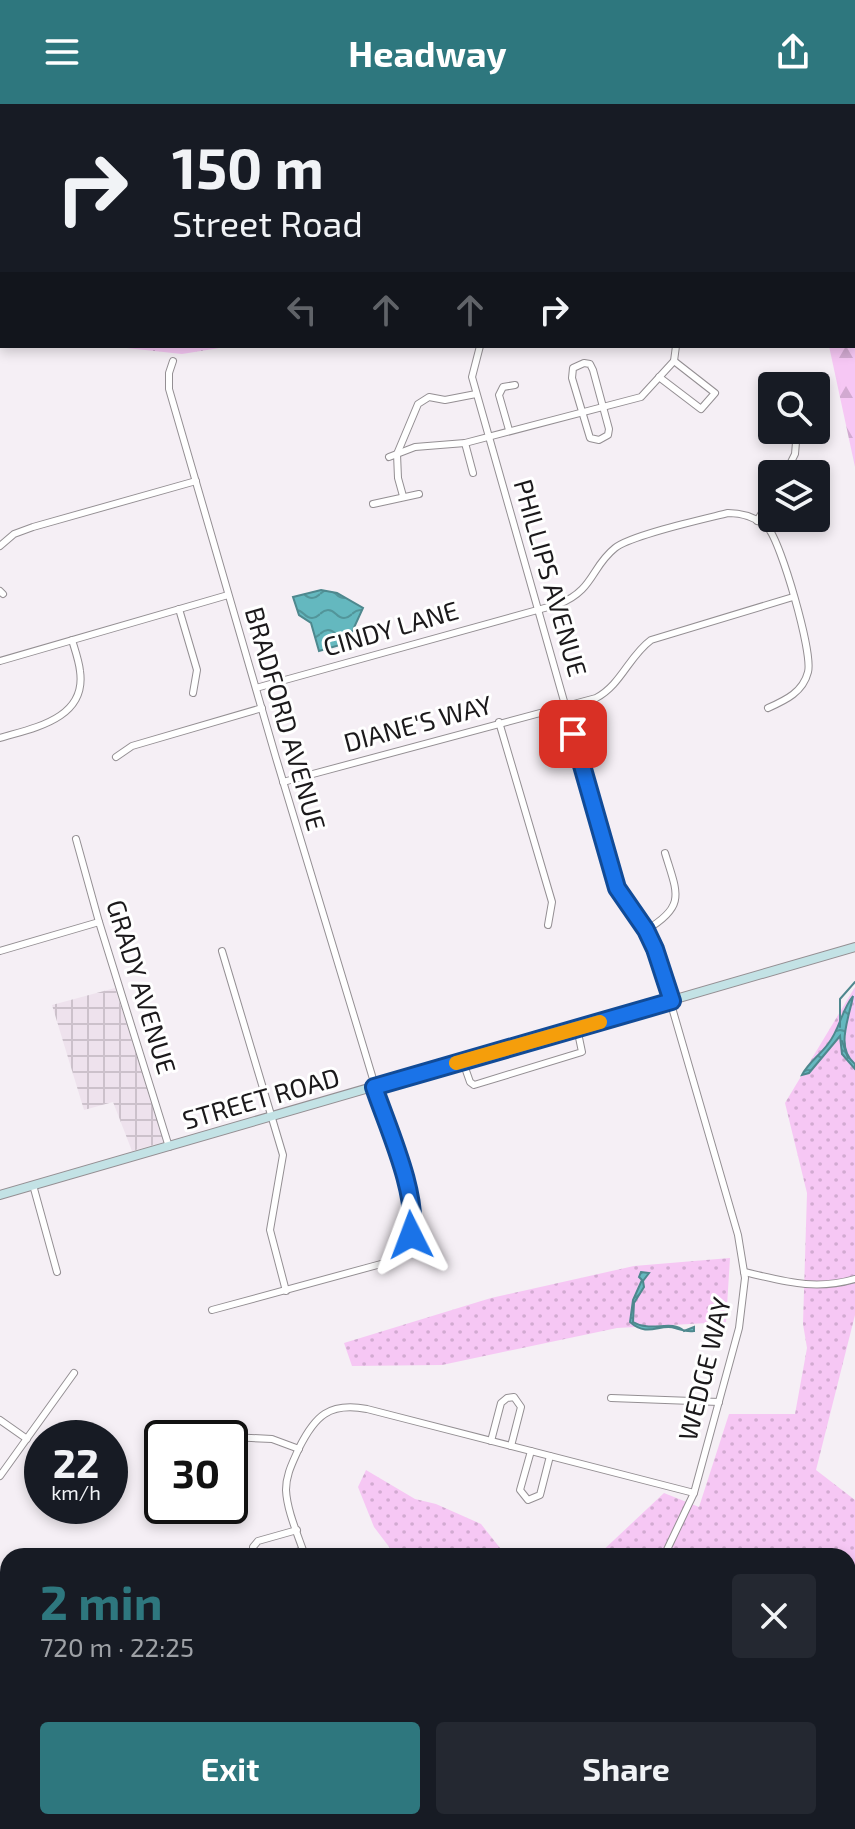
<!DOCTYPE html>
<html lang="en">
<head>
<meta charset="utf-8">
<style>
	:root { --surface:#171b24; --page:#242831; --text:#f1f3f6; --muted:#9ea1a6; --accent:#2e777e }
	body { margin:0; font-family:"Exo 2",sans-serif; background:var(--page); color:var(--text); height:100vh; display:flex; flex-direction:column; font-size:30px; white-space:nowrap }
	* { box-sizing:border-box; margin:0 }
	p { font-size:26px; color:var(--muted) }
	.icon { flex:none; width:44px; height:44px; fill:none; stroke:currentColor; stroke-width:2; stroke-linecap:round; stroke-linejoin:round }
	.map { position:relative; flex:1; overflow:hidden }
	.drawer { position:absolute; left:0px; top:1444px; width:856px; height:282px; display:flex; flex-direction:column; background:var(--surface); border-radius:24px 24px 0 0; box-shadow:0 4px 12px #0003 }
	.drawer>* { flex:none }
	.top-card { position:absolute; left:0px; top:0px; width:856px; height:244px; box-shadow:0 4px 12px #0003; background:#171b24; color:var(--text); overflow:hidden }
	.buttons { position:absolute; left:758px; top:268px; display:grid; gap:16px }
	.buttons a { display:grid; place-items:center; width:72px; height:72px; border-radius:8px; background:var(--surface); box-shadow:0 4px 12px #0003; font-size:40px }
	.speed { position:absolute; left:24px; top:1316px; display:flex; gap:16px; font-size:40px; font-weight:700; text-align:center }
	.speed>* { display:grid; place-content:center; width:104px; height:104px; border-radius:50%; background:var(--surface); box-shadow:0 4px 12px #0003; line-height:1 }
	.speed small { font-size:20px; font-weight:400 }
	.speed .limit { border:4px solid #111; border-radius:12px; background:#fff; color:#111 }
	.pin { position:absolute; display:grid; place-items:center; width:68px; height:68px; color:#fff; margin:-34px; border-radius:16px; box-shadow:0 4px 12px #0006 }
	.me { position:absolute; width:88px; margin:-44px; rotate:357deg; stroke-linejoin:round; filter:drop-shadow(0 0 6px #0008) }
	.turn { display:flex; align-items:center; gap:28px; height:168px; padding:0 40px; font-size:36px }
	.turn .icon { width:104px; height:104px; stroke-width:2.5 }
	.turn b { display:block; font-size:56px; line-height:68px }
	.lanes { display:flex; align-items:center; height:76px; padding:0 40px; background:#0003; justify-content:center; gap:40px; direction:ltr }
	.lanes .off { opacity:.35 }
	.round { display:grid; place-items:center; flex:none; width:84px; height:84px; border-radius:8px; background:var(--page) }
	.head { display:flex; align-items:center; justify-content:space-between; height:136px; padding:0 40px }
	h1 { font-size:48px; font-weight:700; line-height:60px; color:var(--accent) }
	.action { display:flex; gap:16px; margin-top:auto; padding:16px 40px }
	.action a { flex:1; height:92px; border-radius:8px; background:var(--accent); color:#fff; font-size:32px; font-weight:700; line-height:92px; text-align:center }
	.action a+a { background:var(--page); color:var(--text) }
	header { display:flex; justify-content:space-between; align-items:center; height:104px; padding:0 40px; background:var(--accent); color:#fff; font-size:36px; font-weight:700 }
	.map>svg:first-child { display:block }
	.industrial { fill:url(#industrial-grid) }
	.grass { fill:url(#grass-dots) }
	.forest { fill:url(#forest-firs) }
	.park { fill:url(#park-tufts) }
	.water { fill:url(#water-waves); stroke:#4e888e; stroke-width:2 }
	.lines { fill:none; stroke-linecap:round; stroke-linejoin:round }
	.stream { stroke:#4e888e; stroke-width:2 }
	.street-casing { stroke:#948f93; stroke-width:8 }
	.secondary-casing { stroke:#948f93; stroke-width:10 }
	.street { stroke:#fff; stroke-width:6 }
	.secondary { stroke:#c3e2e5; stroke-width:8 }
	.route-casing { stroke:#114b97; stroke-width:20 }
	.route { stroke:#1a73e8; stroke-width:14 }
	.slow { stroke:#f59e0b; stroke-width:14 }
	.labels { text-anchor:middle; stroke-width:6; stroke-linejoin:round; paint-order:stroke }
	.street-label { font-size:26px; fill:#1b191b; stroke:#fff }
</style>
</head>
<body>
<header><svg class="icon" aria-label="menu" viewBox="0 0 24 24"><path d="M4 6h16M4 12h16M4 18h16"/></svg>Headway<svg class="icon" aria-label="share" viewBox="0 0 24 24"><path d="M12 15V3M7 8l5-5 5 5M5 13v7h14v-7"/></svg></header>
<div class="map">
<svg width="855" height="1725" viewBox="0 0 855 1725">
	<defs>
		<pattern id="industrial-grid" width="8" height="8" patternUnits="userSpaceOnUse" patternTransform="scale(2)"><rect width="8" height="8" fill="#eee2ed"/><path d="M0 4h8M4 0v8" fill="none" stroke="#ccc1cb"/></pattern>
		<pattern id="grass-dots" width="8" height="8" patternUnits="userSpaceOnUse" patternTransform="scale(2)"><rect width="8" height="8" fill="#f6c7f4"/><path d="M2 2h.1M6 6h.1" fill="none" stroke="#d2aad1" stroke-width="1.8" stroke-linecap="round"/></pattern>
		<pattern id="forest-firs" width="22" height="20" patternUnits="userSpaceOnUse" patternTransform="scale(2)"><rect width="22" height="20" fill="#f6c7f4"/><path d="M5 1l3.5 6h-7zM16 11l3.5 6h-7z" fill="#d2aad1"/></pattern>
		<pattern id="park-tufts" width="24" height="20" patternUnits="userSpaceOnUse" patternTransform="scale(2)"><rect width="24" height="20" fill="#f6c7f4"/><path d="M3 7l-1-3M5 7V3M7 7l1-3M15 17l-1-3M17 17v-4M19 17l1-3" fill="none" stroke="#d2aad1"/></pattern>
		<pattern id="water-waves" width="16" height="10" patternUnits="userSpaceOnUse" patternTransform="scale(2)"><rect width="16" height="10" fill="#64b8bf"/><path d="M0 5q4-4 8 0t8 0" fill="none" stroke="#52959a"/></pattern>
	</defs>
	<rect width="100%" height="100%" fill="#f5eff5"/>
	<polygon class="industrial" points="115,884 164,1038 132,1047 113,998 84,1006 52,901"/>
	<g class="grass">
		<polygon points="855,883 855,1211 816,1366 855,1396 855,1690 848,1694 848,1452 597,1452 664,1389 699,1403 729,1310 795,1310 807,1244 803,1220 807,1089 785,999"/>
		<polygon points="730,1154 726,1218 617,1224 442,1261 352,1262 344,1239 491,1194 634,1162"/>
		<polygon points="366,1366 415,1395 436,1400 481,1420 500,1444 521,1452 396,1452 374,1423 358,1383"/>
		<polygon points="731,1718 795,1718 780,1725 730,1725"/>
	</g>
	<polygon class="forest" points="742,0 855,0 855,363 829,242 854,242 854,2 699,2"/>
	<g class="park">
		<polygon points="0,0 742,0 2,2 0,229"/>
		<polygon points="108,242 232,242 182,250"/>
	</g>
	<g class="water">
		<polygon points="321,486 337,489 363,504 347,539 319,547 311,519 299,511 293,493"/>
		<path d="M853 892C849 915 835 944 855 960V965L842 950 840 932 809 969 802 971C808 959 820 951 828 940 840 925 841 907 853 892Z"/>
		<path d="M641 1168 649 1169 643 1177 644 1183 634 1199 633 1218C651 1229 671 1215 684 1227L694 1223V1227C685 1228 683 1226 675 1224 660 1219 648 1234 630 1218L633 1196 642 1176 639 1173Z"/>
	</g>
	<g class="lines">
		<g class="stream">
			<polyline points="840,923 840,895 855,878"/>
			<polyline points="842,937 848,954"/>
		</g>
		<defs>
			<g id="street">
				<polyline points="480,242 472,273 617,784 655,845 738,1131 745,1174 739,1224 694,1389 664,1452"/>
				<polyline points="173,257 169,269 169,285 276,654 412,1104 411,1131 408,1139 392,1157 212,1206"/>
				<polygon points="584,259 590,260 593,266 609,325 608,331 599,336 590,334 572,274 573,264"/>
				<polyline points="659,273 701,305 715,289 674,257"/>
				<polyline points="509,326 499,291 503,283 515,281"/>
				<polyline points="465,339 473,369"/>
				<polyline points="389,353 415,343 465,339 641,293 674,257 676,242"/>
				<polyline points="785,370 795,350 797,326"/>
				<polyline points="403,392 398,374 397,350 418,300 429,293 445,296 476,290"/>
				<polyline points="373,400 419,390"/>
				<polyline points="757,417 772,392"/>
				<polyline points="0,442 14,430 33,423 196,377"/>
				<polyline points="0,487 3,490"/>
				<polyline points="179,505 197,566 193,589"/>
				<polyline points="0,557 228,491"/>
				<path d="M256 584 559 500C594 486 591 463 615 444 631 431 704 415 728 409 742 409 757 414 768 424 781 438 813 549 808 568 803 588 786 596 768 604"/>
				<polyline points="499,618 552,798 548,821"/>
				<path d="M0 634C33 624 87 615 80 567 79 557 75 546 72 536"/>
				<polyline points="116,653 132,642 262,604"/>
				<path d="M283 678 596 594C621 581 629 552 651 536L793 493"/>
				<polyline points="76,735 99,818 169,1043"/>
				<path d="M646 826C687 802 677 789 665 749"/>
				<polyline points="0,847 99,818"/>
				<polyline points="222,847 283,1051 270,1126 286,1187"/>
				<polyline points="463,958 470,978 474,981 582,948 577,924"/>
				<polyline points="33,1081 57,1168"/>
				<path d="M744 1168C784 1177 814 1187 855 1175"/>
				<polyline points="611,1294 719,1298"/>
				<polyline points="0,1316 27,1335"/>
				<polyline points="231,1333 272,1335 299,1345"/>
				<polyline points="491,1337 501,1299 507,1294 514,1293 521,1303 511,1342"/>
				<polyline points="531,1347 520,1386 528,1396 540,1391 550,1352"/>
				<polyline points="0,1372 74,1269"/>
				<polyline points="253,1452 253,1443 258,1437 297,1426"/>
				<polyline points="284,1452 303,1446"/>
				<path d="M305 1452C298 1431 287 1407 286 1386 286 1370 293 1358 299 1344 315 1312 329 1298 367 1305L694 1389"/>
				<polyline points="0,1553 8,1582"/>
				<polyline points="0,1650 8,1648"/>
				<polyline points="174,1718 176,1725"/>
				<polyline points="661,1718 663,1725"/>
			</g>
			<polyline id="secondary" points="0,1091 855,843"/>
		</defs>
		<use href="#street" class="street-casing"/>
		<use href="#secondary" class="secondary-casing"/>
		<use href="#street" class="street"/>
		<use href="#secondary" class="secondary"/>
	</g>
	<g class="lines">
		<defs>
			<path id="route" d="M411 1131C419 1091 387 1022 374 983L672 897 655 845 646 826 617 784 573 630"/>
		</defs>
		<use href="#route" class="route-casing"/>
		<use href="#route" class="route"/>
		<polyline class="slow" points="456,959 600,918"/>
	</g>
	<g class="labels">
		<g class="street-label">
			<text transform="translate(550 474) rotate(74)" y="9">PHILLIPS AVENUE</text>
			<text transform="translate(391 525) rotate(-16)" y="9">CINDY LANE</text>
			<text transform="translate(285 615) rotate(74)" y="9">BRADFORD AVENUE</text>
			<text transform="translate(418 620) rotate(-15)" y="9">DIANE'S WAY</text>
			<text transform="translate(141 883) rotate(73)" y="9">GRADY AVENUE</text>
			<text transform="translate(261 995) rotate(-16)" y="9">STREET ROAD</text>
			<text transform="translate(705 1265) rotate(-76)" y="9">WEDGE WAY</text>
		</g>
	</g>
</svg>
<div class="buttons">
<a><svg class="icon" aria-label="search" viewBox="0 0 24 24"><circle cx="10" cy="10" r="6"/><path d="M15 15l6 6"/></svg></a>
<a><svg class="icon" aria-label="layers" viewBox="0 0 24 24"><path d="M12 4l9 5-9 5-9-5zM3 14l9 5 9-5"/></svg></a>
</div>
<div class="speed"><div>22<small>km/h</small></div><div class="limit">30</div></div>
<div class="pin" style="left:573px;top:630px;background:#d93025"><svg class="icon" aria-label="arrive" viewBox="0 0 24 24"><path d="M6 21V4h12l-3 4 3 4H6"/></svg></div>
<svg class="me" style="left:411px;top:1131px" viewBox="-20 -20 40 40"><path d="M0-17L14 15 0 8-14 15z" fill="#1a73e8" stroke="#fff" stroke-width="4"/></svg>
<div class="top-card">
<div class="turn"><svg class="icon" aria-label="right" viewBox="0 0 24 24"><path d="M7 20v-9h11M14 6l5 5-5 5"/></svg><div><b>150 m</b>Street Road</div></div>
<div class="lanes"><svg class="icon off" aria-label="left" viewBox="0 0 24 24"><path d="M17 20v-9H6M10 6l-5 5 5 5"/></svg><svg class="icon off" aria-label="ahead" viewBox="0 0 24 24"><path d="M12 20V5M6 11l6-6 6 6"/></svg><svg class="icon off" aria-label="ahead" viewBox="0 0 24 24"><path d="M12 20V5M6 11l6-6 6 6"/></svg><svg class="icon" aria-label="right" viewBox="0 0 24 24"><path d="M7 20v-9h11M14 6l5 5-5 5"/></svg></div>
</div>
<section class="drawer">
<div class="head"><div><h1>2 min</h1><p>720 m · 22:25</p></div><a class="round"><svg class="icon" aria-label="close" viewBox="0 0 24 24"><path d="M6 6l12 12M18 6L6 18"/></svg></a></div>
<div class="action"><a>Exit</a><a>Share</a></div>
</section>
</div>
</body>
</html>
